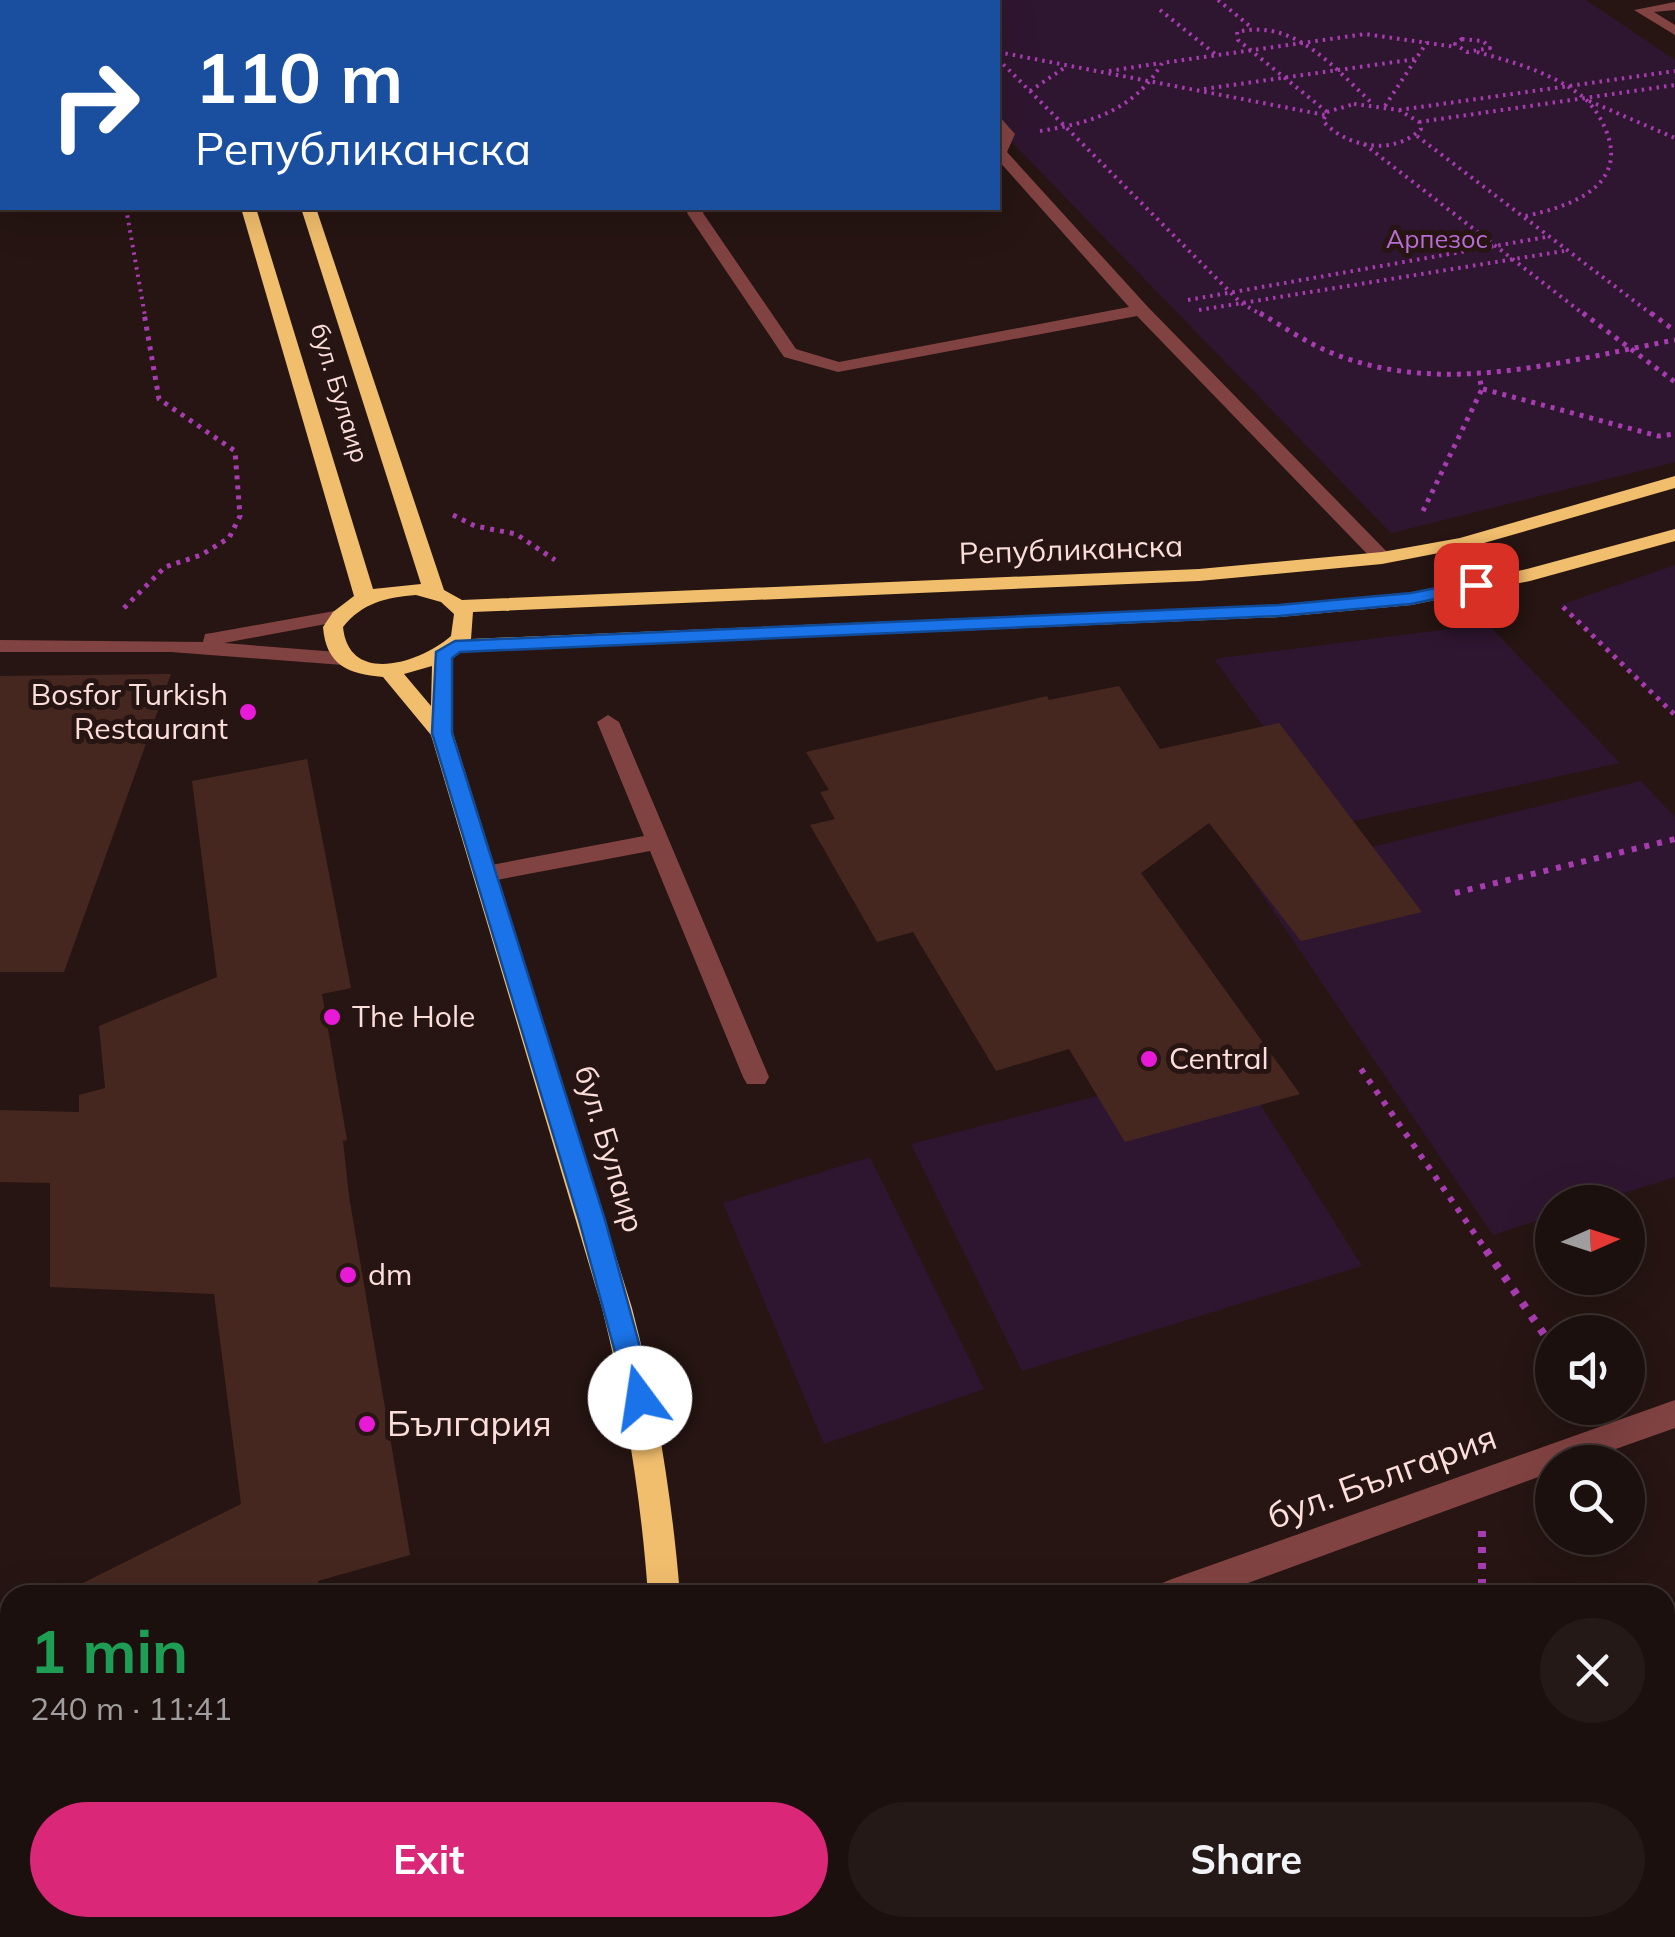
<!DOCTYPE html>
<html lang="en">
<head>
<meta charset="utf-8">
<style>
	:root { --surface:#1c100e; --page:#251917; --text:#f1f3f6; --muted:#a09d9e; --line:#3a302e; --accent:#db2777 }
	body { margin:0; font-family:Mulish,sans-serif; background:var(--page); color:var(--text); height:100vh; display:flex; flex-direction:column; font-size:38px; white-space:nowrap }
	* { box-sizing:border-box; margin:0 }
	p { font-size:32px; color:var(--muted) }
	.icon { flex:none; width:55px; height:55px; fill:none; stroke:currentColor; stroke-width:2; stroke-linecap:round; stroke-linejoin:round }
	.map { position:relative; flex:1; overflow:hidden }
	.panel { position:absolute; left:0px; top:1585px; width:1675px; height:352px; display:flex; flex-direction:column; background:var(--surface); border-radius:30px 30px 0 0; box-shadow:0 10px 40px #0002,0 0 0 2px var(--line) }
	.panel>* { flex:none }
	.top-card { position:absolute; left:0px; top:0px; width:1000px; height:210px; box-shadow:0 10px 40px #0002,0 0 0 2px var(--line); background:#1a4fa0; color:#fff; overflow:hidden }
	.needle { width:65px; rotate:87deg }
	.buttons { position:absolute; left:1535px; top:1185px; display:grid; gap:20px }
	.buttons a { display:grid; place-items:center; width:110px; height:110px; border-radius:50%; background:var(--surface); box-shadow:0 10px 40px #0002,0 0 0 2px var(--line); font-size:50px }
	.pin { position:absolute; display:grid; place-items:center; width:85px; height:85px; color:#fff; margin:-42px; border-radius:20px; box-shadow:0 5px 15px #0006 }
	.me { position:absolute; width:110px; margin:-55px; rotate:346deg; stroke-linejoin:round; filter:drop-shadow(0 0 8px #0008) }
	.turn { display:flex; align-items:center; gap:35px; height:210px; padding:0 30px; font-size:45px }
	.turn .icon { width:130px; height:130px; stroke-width:2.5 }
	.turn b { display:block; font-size:70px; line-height:85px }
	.round { display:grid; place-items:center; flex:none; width:105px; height:105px; border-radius:52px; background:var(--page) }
	.summary { display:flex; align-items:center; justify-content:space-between; height:170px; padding:0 30px }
	h1 { font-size:60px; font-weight:700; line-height:75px; color:#1e9e55 }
	.action { display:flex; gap:20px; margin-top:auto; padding:20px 30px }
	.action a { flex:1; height:115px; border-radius:60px; background:var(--accent); color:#fff; font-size:40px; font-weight:700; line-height:115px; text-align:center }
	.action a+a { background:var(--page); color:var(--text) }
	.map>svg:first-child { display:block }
	.green { fill:#2f1630 }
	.building { fill:#462720 }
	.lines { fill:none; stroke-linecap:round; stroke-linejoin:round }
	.path-far3 { stroke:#a63caf; stroke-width:4; stroke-dasharray:2.5 5; stroke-linecap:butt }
	.path-far2 { stroke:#a63caf; stroke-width:5; stroke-dasharray:4 6; stroke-linecap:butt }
	.path-far1 { stroke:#a63caf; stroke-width:6; stroke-dasharray:5 8; stroke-linecap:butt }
	.path { stroke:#a63caf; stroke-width:8; stroke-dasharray:6 10; stroke-linecap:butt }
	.minor { fill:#814342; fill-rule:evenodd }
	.major { fill:#f1be6d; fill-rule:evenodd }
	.route { fill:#1a73e8; stroke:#114b97; stroke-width:2.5 }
	.poi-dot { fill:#e91ad7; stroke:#261512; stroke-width:4 }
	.labels { text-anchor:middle; stroke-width:10; stroke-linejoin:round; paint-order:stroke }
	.far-park-label { font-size:25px; fill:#ba6dd5; stroke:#261512 }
	.far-street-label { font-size:25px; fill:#fcdedb; stroke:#261512 }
	.street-label { font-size:30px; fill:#fcdedb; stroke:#261512 }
	.poi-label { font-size:30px; fill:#fcdedb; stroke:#261512; text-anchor:start }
	.near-poi-label { font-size:35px; fill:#fcdedb; stroke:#261512; text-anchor:start }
	.near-street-label { font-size:35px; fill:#fcdedb; stroke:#261512 }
</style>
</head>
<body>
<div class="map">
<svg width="1675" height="1937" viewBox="0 0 1675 1937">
	<rect width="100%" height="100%" fill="#261512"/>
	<g class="green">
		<polygon points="345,0 1586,0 1675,60 1675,462 1391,533 998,128 998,2"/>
		<polygon points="1675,565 1675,715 1560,605"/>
		<polygon points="1488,624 1620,763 1335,825 1214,659"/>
		<polygon points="1641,781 1675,817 1675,1177 1596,1202 1552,1202 1552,1216 1493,1235 1250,877"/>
		<polygon points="1233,1061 1362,1266 1022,1371 911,1144"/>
		<polygon points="870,1157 984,1389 824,1444 723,1203"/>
	</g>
	<g class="building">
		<polygon points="171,674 64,972 0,972 0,676"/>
		<polygon points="1119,686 1160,749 1279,723 1422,912 1301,941 1209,823 1141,873 1300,1094 1125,1142 1069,1049 996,1071 913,932 877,942 810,825 835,819 820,792 829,790 806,752 1047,696 1049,700"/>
		<polygon points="307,759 351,988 322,994 347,1140 343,1141 349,1196 410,1555 318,1581 320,1595 59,1595 241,1504 214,1294 50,1287 50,1183 0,1182 0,1110 79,1112 79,1095 105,1088 99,1026 217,977 192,781"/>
	</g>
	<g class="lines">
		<g class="path-far3">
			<polyline points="1218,0 1251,27"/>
			<polyline points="1160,10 1215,54"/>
			<polygon points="1462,39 1483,41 1490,48 1467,52 1455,44"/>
			<polyline points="998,52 1325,115"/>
			<path d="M1477 52C1513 62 1553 73 1583 97 1596 108 1606 126 1610 143 1620 193 1559 209 1521 217"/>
			<polyline points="998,59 1241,303 1264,316"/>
			<polyline points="1109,71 1161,63"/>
			<polyline points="1204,89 1416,59"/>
			<polyline points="1030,91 1067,66"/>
			<polyline points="1589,101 1675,138"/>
			<path d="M1354 104 1399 110 1419 122 1421 129C1394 156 1347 148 1323 121L1327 112Z"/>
			<polyline points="1385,106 1427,42"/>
			<polyline points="1399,110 1675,71"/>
			<path d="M1327 112 1238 40 1237 32C1295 18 1334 68 1373 104"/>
			<polyline points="1419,122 1675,85"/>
			<path d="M1040 131C1091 123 1135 110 1162 63L1365 34 1456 47"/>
			<polyline points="1417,136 1654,316"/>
			<polyline points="1364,144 1586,316"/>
			<polyline points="126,208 145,316"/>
			<polyline points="1188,300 1546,237"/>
			<polyline points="1199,310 1564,251"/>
		</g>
		<g class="path-far2">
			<path d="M1260 313C1282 326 1304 341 1327 351 1439 399 1562 361 1675 340"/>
			<polyline points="1583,313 1675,382"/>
			<polyline points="1651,313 1675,331"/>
			<polyline points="1483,389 1658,436 1675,434"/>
			<polyline points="1423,511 1482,389 1479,376"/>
			<polyline points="453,515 475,526 516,534 555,560"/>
			<polyline points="1563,607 1675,715"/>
			<polyline points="124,608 165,567 201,555 229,538 240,516 235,451 159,399 144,313"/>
		</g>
		<g class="path-far1">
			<polyline points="1455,893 1675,839"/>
			<polyline points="1361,1069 1488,1253"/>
		</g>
		<g class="path">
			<polyline points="1486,1250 1552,1346"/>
			<polyline points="1482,1531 1482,1595"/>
			<polyline points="1665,1904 1675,1910"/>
		</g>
		<g class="minor">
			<polygon points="1675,2 1675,10 1654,12 1675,25 1675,35 1634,10"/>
			<polygon points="998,115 1015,134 1007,152 1147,306 1389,554 1389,562 1375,562 1137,316 838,372 784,357 687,213 690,208 704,208 703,213 796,349 839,362 1129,307 998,160"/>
			<polygon points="340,610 347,612 350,616 347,620 224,643 350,653 354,658 343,665 171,652 0,652 0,640 203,642 205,634 212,633"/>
			<polygon points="608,715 619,722 769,1077 765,1084 747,1084 743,1077 650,851 486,882 474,874 486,866 644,836 597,722"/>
			<polygon points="1675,1400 1675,1428 1579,1462 1552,1462 1552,1472 1215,1595 1156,1595 1160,1584 1172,1579"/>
		</g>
		<g class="major">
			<polygon points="179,0 193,0 193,2 180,2"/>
			<polygon points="233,0 247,0 248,2 235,2"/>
			<path d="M241 208H256L373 589 421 584 301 208H316L444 590 462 600 1199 569 1382 552 1460 538 1675 476V488L1470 547 1382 564 1199 581 473 612 471 639 1279 605 1411 593 1527 569 1675 529V541L1530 581 1411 605 1279 617 458 652 453 656V733L632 1308C657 1403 672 1497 680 1595H648C641 1497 626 1404 602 1308L431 735 383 677C348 674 326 665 323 627L333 612 354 596ZM416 595 441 602 454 614 451 636C420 663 349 686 343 627 362 603 387 597 416 595ZM432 666 431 706 404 674Z"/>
			<polygon points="470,1928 518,1928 515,1937 467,1937"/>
			<polygon points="638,1928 674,1928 673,1937 637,1937"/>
		</g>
	</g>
	<polygon class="route" points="1476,580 1483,581 1483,589 1411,604 1279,616 460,652 452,658 452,733 605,1220 654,1398 650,1407 640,1410 630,1407 579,1220 432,733 436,652 455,641 1279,605 1411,593"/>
	<g class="poi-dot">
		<circle cx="248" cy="712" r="10"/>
		<circle cx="332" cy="1017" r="10"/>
		<circle cx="1149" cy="1059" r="10"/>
		<circle cx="348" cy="1275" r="10"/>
		<circle cx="367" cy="1424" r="10"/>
	</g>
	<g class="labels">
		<g class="far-park-label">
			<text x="1437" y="248">Арпезос</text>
		</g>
		<g class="far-street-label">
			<text transform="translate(340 393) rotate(73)" y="9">бул. Булаир</text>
		</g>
		<g class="street-label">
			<text transform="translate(1071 550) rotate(-2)" y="10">Републиканска</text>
			<text transform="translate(609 1149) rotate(73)" y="10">бул. Булаир</text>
		</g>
		<g class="poi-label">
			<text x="228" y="705" text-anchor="end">Bosfor Turkish<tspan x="228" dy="34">Restaurant</tspan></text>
			<text x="352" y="1027">The Hole</text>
			<text x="1169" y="1069">Central</text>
			<text x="368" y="1285">dm</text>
		</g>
		<g class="near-poi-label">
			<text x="387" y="1436">България</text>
		</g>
		<g class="near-street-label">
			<text transform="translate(1382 1477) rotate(-20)" y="12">бул. България</text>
		</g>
	</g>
</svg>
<div class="buttons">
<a><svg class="needle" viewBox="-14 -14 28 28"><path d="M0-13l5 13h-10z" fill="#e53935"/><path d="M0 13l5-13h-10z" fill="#a09d9e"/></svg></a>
<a><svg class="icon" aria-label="sound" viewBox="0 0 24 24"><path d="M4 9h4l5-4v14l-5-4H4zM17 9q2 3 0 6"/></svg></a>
<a><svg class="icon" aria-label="search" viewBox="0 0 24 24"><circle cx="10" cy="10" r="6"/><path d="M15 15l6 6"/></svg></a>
</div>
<div class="pin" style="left:1476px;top:585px;background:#d93025"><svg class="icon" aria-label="arrive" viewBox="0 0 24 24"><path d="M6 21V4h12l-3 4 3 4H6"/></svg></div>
<svg class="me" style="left:640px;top:1398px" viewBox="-20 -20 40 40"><circle r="19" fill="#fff"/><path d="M0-13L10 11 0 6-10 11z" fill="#1a73e8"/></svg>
<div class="top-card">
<div class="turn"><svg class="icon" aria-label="right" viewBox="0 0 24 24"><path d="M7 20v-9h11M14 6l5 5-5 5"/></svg><div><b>110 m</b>Републиканска</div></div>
</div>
<section class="panel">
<div class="summary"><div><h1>1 min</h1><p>240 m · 11:41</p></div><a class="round"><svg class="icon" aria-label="close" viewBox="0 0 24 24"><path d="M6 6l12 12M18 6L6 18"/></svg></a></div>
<div class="action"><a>Exit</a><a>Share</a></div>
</section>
</div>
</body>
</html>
